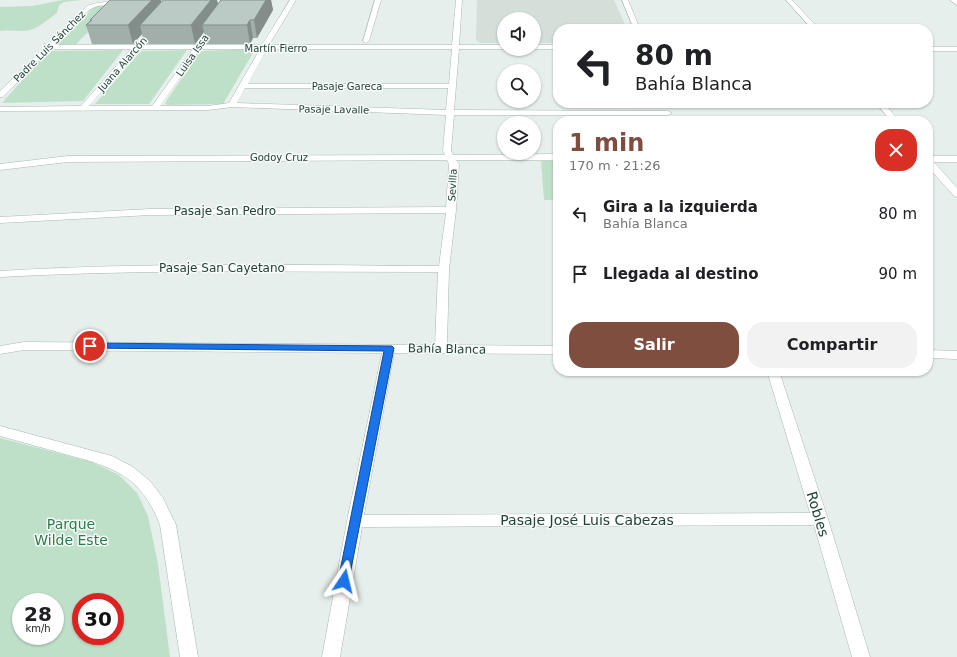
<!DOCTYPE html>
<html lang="es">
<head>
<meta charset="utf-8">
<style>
	:root { --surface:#fff; --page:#f2f2f2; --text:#202124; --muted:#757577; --accent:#7f4e3f }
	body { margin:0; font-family:"DejaVu Sans",sans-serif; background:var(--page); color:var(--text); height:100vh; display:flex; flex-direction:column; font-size:15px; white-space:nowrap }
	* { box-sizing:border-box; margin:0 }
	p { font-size:13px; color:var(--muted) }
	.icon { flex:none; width:22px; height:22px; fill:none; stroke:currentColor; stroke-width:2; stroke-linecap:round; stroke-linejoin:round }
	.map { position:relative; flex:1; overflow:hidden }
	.sheet { position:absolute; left:553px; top:116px; width:380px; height:260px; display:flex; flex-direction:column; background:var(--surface); border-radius:16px; box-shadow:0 1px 3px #0004 }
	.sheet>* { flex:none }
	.banner { position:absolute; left:553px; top:24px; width:380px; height:84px; border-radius:16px; box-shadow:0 1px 3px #0004; background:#fff; color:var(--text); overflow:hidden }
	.buttons { position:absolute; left:497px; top:12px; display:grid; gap:8px }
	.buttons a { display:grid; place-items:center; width:44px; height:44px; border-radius:50%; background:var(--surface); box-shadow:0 1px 3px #0004; font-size:20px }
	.speed { position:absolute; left:12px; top:593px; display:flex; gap:8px; font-size:20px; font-weight:700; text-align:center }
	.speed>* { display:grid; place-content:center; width:52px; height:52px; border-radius:50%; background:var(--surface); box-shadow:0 1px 3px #0004; line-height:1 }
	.speed small { font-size:10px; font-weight:400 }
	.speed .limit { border:6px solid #d22; background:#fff; color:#111 }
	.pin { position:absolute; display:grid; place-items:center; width:34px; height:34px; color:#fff; margin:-17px; border:2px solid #fff; border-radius:50%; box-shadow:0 1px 4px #0007 }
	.me { position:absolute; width:44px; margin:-22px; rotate:10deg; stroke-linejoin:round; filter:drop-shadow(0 0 3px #0008) }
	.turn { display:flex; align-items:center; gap:14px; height:84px; padding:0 16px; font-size:18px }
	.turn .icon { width:52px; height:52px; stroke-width:2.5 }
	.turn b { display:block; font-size:28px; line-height:34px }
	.round { display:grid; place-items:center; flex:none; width:42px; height:42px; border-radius:16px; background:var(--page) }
	.overview { display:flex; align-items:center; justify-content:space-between; height:68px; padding:0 16px }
	h1 { font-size:24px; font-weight:800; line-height:30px; color:var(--accent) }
	.action { display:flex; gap:8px; margin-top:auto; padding:8px 16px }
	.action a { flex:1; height:46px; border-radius:16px; background:var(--accent); color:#fff; font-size:16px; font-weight:800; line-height:46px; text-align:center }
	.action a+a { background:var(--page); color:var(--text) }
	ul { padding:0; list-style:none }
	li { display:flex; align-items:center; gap:12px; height:60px; padding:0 16px }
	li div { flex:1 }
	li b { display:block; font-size:15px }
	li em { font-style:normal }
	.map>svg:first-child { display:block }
	.built { fill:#d4dfda }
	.green { fill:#bfe0c8; fill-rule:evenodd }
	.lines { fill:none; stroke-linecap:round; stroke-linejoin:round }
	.minor-casing { stroke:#a8b8b2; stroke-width:1 }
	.minor { fill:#fff; fill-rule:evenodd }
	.wall { fill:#a1aea9 }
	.shaded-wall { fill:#838d89 }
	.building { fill:#bbcac4; stroke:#838d89 }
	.route { fill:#1a73e8; stroke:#114b97 }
	.labels { text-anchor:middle; stroke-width:3; stroke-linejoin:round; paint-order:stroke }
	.far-street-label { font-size:10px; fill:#24423a; stroke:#f7fbf9 }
	.street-label { font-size:12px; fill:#24423a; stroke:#f7fbf9 }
	.near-street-label { font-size:14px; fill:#24423a; stroke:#f7fbf9 }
	.near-park-label { font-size:14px; fill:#2d7a4b; stroke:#f7fbf9 }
</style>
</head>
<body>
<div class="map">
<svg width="957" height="657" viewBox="0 0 957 657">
	<rect width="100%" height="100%" fill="#e6efeb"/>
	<polygon class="built" points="477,0 614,0 627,29 558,29 558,43 534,43 534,19 504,19 504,43 480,43 476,40"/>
	<g class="green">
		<path d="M63 0H81L64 2 59 5 57 13C47 20 36 31 23 31 15 31 8 30 0 31V7L32 6Z"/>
		<polygon points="104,6 113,7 76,44 60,45 58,43 94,7"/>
		<polygon points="252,49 254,51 223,104 167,105 165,103 200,51"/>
		<polygon points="123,50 83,101 2,103 48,51"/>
		<polygon points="187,50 149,104 95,104 141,51"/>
		<polygon points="541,161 558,161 558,200 544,200"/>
		<path d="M0 438 92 462 119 475 137 493 148 516 158 564 170 657H0ZM21 602H55V636H21ZM81 602H115V636H81Z"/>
	</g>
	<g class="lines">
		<defs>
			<g id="minor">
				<path d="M290 0H296L269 45H452L456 0H462L459 45H504V49H459L454 110 668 111 672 113 668 115H454L451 151 453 155 558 154V160H456L459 164 456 210 449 269 447 345 558 346V354L394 353 364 515 810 513 767 371H779L828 519 870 657H852L814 525 362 527 340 657H322L347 521 382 353 24 350 0 354V346L24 342 435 345 438 272C292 272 146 269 0 277V271C146 262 293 265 439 266L446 213 150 215 0 223V217L150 209 446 207 449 164 447 160 68 162 0 170V164L68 156 445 155 443 151 446 115 232 107 208 110 0 111V107L81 106 131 49H50L3 97H0V91L87 6C97 2 116 0 125 3 116 9 101 2 91 9 81 15 64 36 55 45H135L140 41 143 43 142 45H196L212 24 214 23 217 25 203 45H262ZM138 49H193L152 106H89ZM200 49H260L229 103 208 106H160ZM267 49H452L449 84H248ZM245 88H448L446 110 237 103Z"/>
				<polygon points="375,0 381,0 369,41 366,43 363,41"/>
				<polygon points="622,0 628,0 640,29 634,29"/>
				<polygon points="786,0 792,0 819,29 812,29"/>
				<polygon points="950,0 957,0 957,5"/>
				<rect x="534" y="45" width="24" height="4"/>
				<rect x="928" y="47" width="29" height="4"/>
				<polygon points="876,103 884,103 899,121 891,121"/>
				<polygon points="928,156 957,156 957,162 934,162 957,188 957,197 954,196 928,167"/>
				<polygon points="928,350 957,351 957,359 928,358"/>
				<path d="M0 426 112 456 133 467 150 481 163 498 176 525 198 657H180L160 525C141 475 113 467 65 454 43 448 22 442 0 436Z"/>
			</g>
		</defs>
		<use href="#minor" class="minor-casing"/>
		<use href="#minor" class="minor"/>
	</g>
	<polygon class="wall" points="217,0 218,4 221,0 271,0 273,10 257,38 253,38 250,44 206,44 204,32 195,44 144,44 142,34 133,44 92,44 86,25 90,21 90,20 161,2"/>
	<g class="shaded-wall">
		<polygon points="152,0 161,0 163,10 140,25 142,34 133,44 128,25"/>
		<polygon points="211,0 217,0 219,10 202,25 204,32 195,44 191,25"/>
		<polygon points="266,0 271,0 273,10 257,38 254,20"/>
		<polygon points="250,20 253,38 250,44 247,25"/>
	</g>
	<g class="building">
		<polygon points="110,0 152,0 128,25 86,25 92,20 90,20"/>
		<polygon points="163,0 211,0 191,25 140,25"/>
		<polygon points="221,0 266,0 254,20 250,20 247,25 202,25"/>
	</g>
	<polygon class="route" points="90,343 392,346 394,348 348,585 344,587 340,585 338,581 384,351 87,348 86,346"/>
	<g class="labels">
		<g class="far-street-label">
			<text transform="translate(49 46) rotate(-45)" y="4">Padre Luis Sánchez</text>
			<text x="276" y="52">Martín Fierro</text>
			<text transform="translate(192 55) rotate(-55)" y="4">Luisa Issa</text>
			<text transform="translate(122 64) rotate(-49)" y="4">Juana Alarcón</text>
			<text x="347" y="90">Pasaje Gareca</text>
			<text transform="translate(334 109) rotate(1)" y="4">Pasaje Lavalle</text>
			<text x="279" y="161">Godoy Cruz</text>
			<text transform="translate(452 185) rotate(-87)" y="4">Sevilla</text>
		</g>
		<g class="street-label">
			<text x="225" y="215">Pasaje San Pedro</text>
			<text x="222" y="272">Pasaje San Cayetano</text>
			<text transform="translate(447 349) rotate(1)" y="4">Bahía Blanca</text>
		</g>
		<g class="near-street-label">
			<text transform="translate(818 514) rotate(73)" y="5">Robles</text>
			<text x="587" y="525">Pasaje José Luis Cabezas</text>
		</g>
		<g class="near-park-label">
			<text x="71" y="529">Parque<tspan x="71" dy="16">Wilde Este</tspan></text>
		</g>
	</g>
</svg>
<div class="buttons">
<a><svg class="icon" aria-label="sound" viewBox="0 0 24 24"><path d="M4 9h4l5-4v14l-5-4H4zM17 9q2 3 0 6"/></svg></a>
<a><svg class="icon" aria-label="search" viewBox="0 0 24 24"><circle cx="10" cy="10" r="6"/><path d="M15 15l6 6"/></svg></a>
<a><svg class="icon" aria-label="layers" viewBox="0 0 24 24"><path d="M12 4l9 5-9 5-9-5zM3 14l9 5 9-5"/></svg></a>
</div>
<div class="speed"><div>28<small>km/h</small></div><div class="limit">30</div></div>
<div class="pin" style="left:90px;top:346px;background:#d93025"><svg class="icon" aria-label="arrive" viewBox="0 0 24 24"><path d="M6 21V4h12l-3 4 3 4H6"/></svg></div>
<svg class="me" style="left:344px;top:581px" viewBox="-20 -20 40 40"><path d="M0-17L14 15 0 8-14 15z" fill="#1a73e8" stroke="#fff" stroke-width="4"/></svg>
<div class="banner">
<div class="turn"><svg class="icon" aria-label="left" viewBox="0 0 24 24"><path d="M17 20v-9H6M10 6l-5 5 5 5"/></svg><div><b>80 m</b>Bahía Blanca</div></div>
</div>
<section class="sheet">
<div class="overview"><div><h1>1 min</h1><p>170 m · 21:26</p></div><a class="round" style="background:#d93025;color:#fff"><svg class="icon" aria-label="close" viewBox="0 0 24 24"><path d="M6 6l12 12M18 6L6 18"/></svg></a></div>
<ul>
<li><svg class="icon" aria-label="left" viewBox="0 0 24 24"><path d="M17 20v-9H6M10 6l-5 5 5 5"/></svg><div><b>Gira a la izquierda</b><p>Bahía Blanca</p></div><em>80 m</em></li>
<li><svg class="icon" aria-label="arrive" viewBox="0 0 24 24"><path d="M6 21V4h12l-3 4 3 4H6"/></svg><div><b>Llegada al destino</b></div><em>90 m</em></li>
</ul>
<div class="action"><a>Salir</a><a>Compartir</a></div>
</section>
</div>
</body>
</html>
